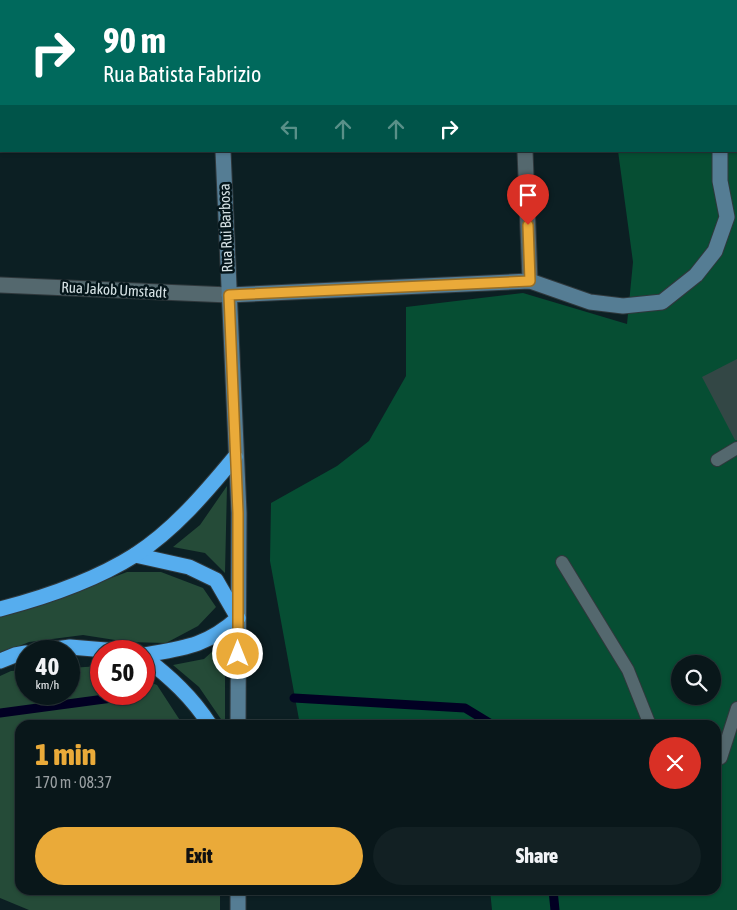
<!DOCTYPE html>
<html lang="en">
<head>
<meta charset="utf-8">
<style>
	:root { --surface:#09171a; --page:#122023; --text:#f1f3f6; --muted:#999fa2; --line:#293639; --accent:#eaaa39 }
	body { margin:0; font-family:"Asap Condensed",sans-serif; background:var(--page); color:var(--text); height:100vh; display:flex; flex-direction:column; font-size:19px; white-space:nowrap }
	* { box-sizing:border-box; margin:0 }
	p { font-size:16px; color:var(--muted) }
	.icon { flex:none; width:28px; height:28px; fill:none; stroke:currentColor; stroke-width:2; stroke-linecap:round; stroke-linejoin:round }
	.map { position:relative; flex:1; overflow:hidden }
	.side { position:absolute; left:15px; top:720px; width:706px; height:175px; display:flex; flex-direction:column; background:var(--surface); border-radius:15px; box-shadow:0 1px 4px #0004,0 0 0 1px var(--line) }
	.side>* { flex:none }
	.hud { position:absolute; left:0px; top:0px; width:738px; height:152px; box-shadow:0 1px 4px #0004,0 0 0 1px var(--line); background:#00695c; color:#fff; overflow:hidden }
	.fabs { position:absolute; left:671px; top:655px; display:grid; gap:10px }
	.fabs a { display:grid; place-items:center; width:50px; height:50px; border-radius:50%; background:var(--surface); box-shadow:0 1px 4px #0004,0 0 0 1px var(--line); font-size:25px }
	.speed { position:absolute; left:15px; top:640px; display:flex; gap:10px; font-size:25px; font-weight:700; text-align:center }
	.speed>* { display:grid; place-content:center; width:65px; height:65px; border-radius:50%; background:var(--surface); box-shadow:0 1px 4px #0004,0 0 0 1px var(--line); line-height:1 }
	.speed small { font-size:12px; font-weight:400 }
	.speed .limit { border:8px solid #d22; background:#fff; color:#111 }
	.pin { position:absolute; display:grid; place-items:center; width:42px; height:42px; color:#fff; margin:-51px -21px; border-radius:50% 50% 50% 0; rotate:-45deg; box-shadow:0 0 5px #0007 }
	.pin .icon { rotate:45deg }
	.me { position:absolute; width:55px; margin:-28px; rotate:0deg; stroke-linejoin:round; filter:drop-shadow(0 0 4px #0008) }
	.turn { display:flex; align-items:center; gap:18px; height:105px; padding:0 20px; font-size:22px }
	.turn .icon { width:65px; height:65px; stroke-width:2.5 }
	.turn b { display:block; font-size:35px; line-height:42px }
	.lanes { display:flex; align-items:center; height:48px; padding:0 20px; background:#0003; justify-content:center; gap:25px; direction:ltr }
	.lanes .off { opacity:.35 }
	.round { display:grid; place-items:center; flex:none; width:52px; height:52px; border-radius:26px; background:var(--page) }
	.headline { display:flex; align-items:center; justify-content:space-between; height:85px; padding:0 20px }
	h1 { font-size:30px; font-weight:800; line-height:38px; color:var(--accent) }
	.primary-button { display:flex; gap:10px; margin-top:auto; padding:10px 20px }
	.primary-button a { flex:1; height:58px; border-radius:30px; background:var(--accent); color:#111; font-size:20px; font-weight:800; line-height:58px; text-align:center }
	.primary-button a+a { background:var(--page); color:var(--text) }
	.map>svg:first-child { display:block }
	.green { fill:#254b38 }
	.forest { fill:#064e33; fill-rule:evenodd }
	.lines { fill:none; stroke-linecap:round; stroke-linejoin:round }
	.stream { stroke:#020023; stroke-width:9 }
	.building { fill:#334745 }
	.lane-casing { stroke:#2f383c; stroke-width:14 }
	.street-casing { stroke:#2f383c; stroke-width:17 }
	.secondary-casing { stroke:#2f383c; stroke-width:17 }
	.highway-casing { stroke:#2f383c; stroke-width:17 }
	.lane { stroke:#54686e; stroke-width:12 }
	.street { stroke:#54686e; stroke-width:15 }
	.secondary { stroke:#557d94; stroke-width:15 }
	.highway { stroke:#56adee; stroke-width:15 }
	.route-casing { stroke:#986e25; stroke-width:12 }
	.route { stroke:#eaaa39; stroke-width:9 }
	.labels { text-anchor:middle; stroke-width:5; stroke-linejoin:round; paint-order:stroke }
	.street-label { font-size:15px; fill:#d5e1e4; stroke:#04151a }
</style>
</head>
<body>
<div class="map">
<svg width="737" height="910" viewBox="0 0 737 910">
	<rect width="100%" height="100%" fill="#0c1f23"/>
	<g class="green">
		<polygon points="227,486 225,573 205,553 173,547 200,525"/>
		<polygon points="127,572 161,572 203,588 216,607 198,626 166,643 128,642 83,635 29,642 0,654 0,615 55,599"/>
		<polygon points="225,640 225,725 199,687 173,665 204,659"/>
		<polygon points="101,666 101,694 144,694 144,680 157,685 183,725 20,725 20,890 220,890 220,910 29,910 0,898 0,676 11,671 26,670 26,694 69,694 69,668"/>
	</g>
	<path class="forest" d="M611 0H737V910H492L490 890H716V725H300L270 561 271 503 337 466 369 441 406 376V307L523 293 627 324 633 262 618 151H736V1ZM680 664H712V696H680Z"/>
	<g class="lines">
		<g class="stream">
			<polyline points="294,698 465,708 493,725"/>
			<polyline points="0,713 127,696"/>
			<polyline points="553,890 555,910"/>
		</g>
	</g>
	<polygon class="building" points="737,359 737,440 735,440 702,377"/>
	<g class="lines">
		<defs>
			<g id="lane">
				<polyline points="717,460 737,448"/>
				<polyline points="562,562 628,670 650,725"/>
				<polyline points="716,760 721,758 737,708"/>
			</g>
			<g id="street">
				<polyline points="520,0 520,1"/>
				<polyline points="0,23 1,23"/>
				<polyline points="525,151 530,281"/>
				<polyline points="0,285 229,295"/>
			</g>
			<g id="secondary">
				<polyline points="216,0 216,1"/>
				<polyline points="732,1 732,0"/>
				<polyline points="223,151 239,513 238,725"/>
				<polyline points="229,295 530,281 590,302 623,306 662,302 696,275 715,251 727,217 720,181 720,151"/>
				<polyline points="238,910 238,890"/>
			</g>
			<g id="highway">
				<path d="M135 555 189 567 216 580 238 618C207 646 184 648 144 655"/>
				<path d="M0 609C46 597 94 581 135 555 174 530 206 492 235 457"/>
				<polyline points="41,651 70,647 118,651"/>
				<path d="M144 657C170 677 192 697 210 725"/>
				<polyline points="0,661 15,655 26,653"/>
			</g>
		</defs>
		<use href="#lane" class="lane-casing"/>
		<use href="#street" class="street-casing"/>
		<use href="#secondary" class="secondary-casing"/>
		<use href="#highway" class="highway-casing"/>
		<use href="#lane" class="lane"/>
		<use href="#street" class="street"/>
		<use href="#secondary" class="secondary"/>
		<use href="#highway" class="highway"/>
	</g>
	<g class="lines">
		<defs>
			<polyline id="route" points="238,654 238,513 229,295 530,281 528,225"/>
		</defs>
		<use href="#route" class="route-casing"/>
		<use href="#route" class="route"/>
	</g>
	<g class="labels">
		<g class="street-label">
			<text transform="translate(226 228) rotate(-92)" y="5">Rua Rui Barbosa</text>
			<text transform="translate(114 290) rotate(3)" y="5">Rua Jakob Umstadt</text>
		</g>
	</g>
</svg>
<div class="fabs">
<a><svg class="icon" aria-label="search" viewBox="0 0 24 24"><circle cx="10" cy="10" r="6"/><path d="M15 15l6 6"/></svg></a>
</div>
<div class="speed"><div>40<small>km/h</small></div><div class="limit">50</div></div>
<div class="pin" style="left:528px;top:225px;background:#d93025"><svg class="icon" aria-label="arrive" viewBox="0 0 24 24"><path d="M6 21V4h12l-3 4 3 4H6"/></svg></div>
<svg class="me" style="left:238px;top:654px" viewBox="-20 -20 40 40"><circle r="17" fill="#eaaa39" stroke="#fff" stroke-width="3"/><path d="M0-11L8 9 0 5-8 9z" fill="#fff"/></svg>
<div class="hud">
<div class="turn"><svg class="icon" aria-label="right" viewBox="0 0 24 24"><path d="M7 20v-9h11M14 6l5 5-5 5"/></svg><div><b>90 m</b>Rua Batista Fabrizio</div></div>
<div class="lanes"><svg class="icon off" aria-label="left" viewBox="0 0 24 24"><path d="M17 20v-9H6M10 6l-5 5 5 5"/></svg><svg class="icon off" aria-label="ahead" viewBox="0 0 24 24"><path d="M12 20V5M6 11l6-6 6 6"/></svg><svg class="icon off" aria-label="ahead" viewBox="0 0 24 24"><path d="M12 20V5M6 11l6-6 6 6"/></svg><svg class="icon" aria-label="right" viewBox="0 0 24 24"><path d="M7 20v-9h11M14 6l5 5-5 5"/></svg></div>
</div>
<section class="side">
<div class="headline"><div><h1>1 min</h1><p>170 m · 08:37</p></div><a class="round" style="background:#d93025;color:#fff"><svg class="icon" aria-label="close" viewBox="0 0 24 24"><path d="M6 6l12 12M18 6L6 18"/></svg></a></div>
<div class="primary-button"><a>Exit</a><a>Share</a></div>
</section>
</div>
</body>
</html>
